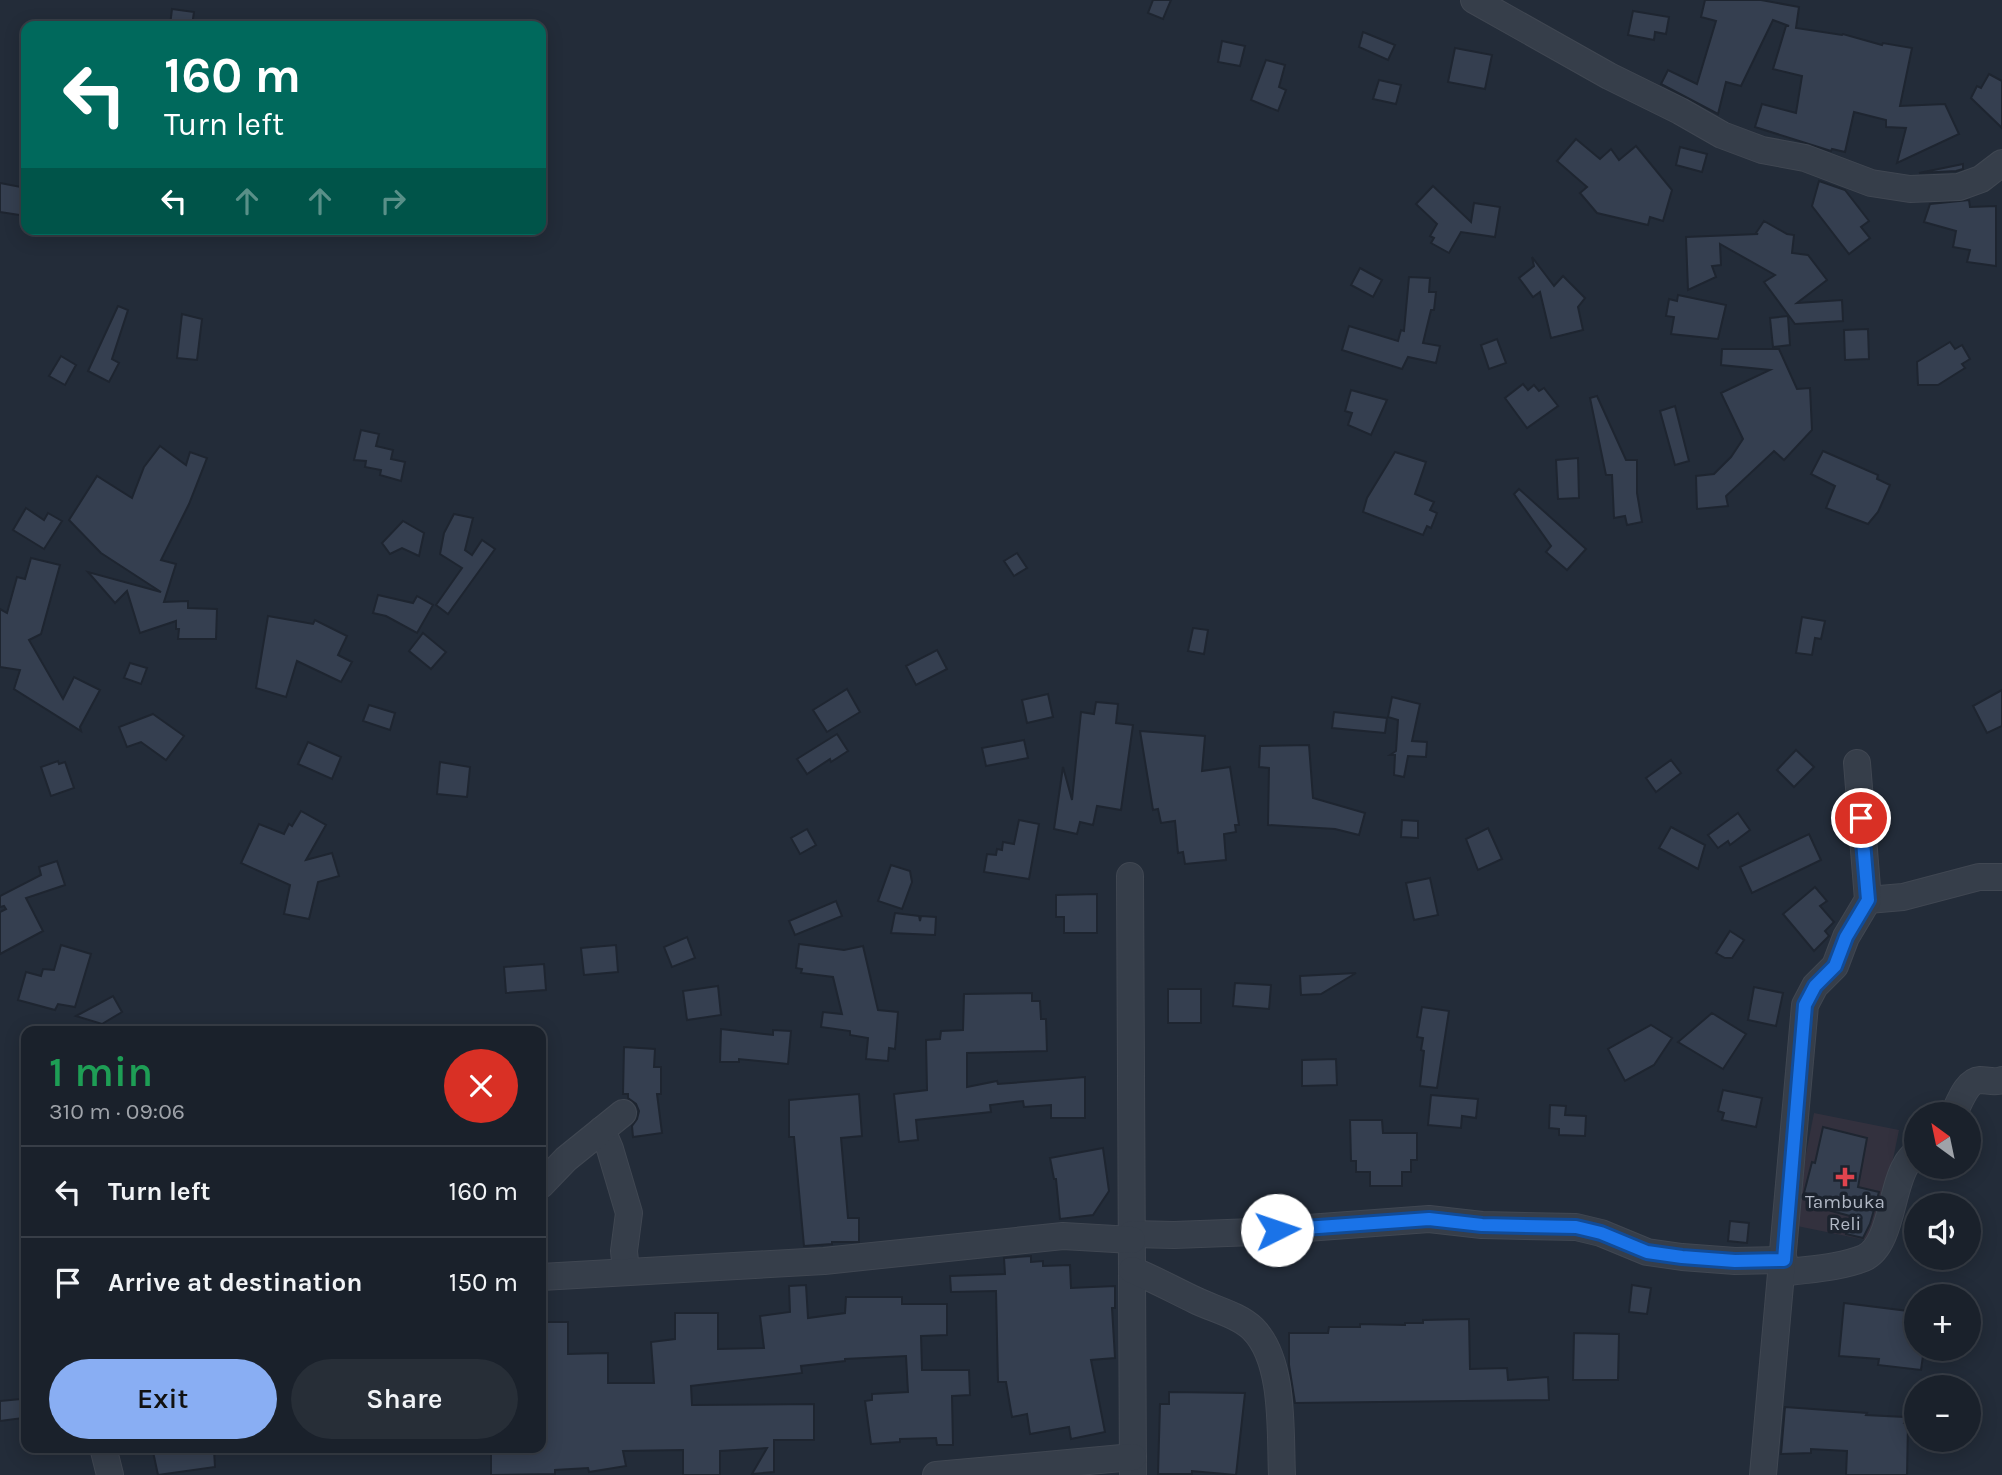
<!DOCTYPE html>
<html lang="en">
<head>
<meta charset="utf-8">
<style>
	:root { --surface:#1a212b; --page:#272e37; --text:#f1f3f6; --muted:#9fa3a9; --line:#383e47; --accent:#89aef3 }
	body { margin:0; font-family:Karla,sans-serif; background:var(--page); color:var(--text); height:100vh; display:flex; flex-direction:column; font-size:26px; white-space:nowrap }
	* { box-sizing:border-box; margin:0 }
	p { font-size:23px; color:var(--muted) }
	.icon { flex:none; width:38px; height:38px; fill:none; stroke:currentColor; stroke-width:2; stroke-linecap:round; stroke-linejoin:round }
	.map { position:relative; flex:1; overflow:hidden }
	.drawer { position:absolute; left:21px; top:1026px; width:525px; height:427px; display:flex; flex-direction:column; background:var(--surface); border-radius:14px; box-shadow:0 4px 18px #0003,0 0 0 2px var(--line) }
	.drawer>* { flex:none }
	.hud { position:absolute; left:21px; top:21px; width:525px; height:214px; border-radius:14px; box-shadow:0 4px 18px #0003,0 0 0 2px var(--line); background:#00695c; color:#fff; overflow:hidden }
	.needle { width:46px; rotate:327deg }
	.fabs { position:absolute; left:1904px; top:1102px; display:grid; gap:14px }
	.fabs a { display:grid; place-items:center; width:77px; height:77px; border-radius:50%; background:var(--surface); box-shadow:0 4px 18px #0003,0 0 0 2px var(--line); font-size:35px }
	.pin { position:absolute; display:grid; place-items:center; width:60px; height:60px; color:#fff; margin:-30px; border:4px solid #fff; border-radius:50%; box-shadow:0 2px 7px #0007 }
	.me { position:absolute; width:77px; margin:-38px; rotate:86deg; stroke-linejoin:round; filter:drop-shadow(0 0 5px #0008) }
	.turn { display:flex; align-items:center; gap:24px; height:147px; padding:0 28px; font-size:32px }
	.turn .icon { width:91px; height:91px; stroke-width:2.5 }
	.turn b { display:block; font-size:49px; line-height:60px }
	.lanes { display:flex; align-items:center; height:66px; padding:0 28px; background:#0003; justify-content:center; gap:35px; direction:ltr }
	.lanes .off { opacity:.35 }
	.round { display:grid; place-items:center; flex:none; width:74px; height:74px; border-radius:37px; background:var(--page) }
	.head { display:flex; align-items:center; justify-content:space-between; height:119px; padding:0 28px }
	h1 { font-size:42px; font-weight:600; line-height:52px; color:#1e9e55 }
	.cta { display:flex; gap:14px; margin-top:auto; padding:14px 28px }
	.cta a { flex:1; height:80px; border-radius:42px; background:var(--accent); color:#111; font-size:28px; font-weight:600; line-height:80px; text-align:center }
	.cta a+a { background:var(--page); color:var(--text) }
	ul { padding:0; list-style:none }
	li { display:flex; align-items:center; gap:21px; height:91px; padding:0 28px; border-top:2px solid var(--line) }
	li div { flex:1 }
	li b { display:block; font-size:26px }
	li em { font-style:normal }
	.map>svg:first-child { display:block }
	.medical { fill:#33313e }
	.building { fill:#353f50; stroke:#1e2530; stroke-width:2 }
	.lines { fill:none; stroke-linecap:round; stroke-linejoin:round }
	.minor-casing { stroke:#404752; stroke-width:28 }
	.minor { stroke:#363e4a; stroke-width:26 }
	.route-casing { stroke:#114b97; stroke-width:18 }
	.route { stroke:#1a73e8; stroke-width:12 }
	.health-dot { fill:#e0444e; stroke:#1c232e; stroke-width:2.5 }
	.labels { text-anchor:middle; stroke-width:7; stroke-linejoin:round; paint-order:stroke }
	.poi-label { font-size:19px; fill:#b1b8c5; stroke:#1c232e }
</style>
</head>
<body>
<div class="map">
<svg width="2002" height="1475" viewBox="0 0 2002 1475">
	<rect width="100%" height="100%" fill="#232c39"/>
	<polygon class="medical" points="1814,1113 1899,1130 1876,1242 1792,1225"/>
	<g class="building">
		<polygon points="1153,0 1171,0 1163,19 1148,13"/>
		<polygon points="1705,0 1761,0 1799,7 1796,28 1842,35 1843,34 1882,45 1883,43 1912,48 1900,106 1945,104 1959,134 1897,163 1906,128 1886,127 1886,120 1854,112 1845,152 1832,149 1831,151 1755,127 1762,104 1796,113 1802,76 1773,69 1786,26 1789,26 1773,20 1741,86 1726,82 1718,114 1661,84 1668,70 1697,84 1716,21 1701,17"/>
		<polygon points="172,9 194,12 192,26 170,26"/>
		<polygon points="1633,11 1669,17 1666,34 1655,32 1654,40 1628,35"/>
		<polygon points="1363,32 1395,45 1388,60 1359,47"/>
		<polygon points="1222,41 1245,46 1240,66 1218,62"/>
		<polygon points="1455,48 1492,55 1485,89 1448,82"/>
		<polygon points="1266,60 1285,65 1279,87 1286,90 1278,111 1251,100"/>
		<polygon points="1989,74 2002,81 2002,128 1971,98 1977,86 1981,88"/>
		<polygon points="1379,80 1401,85 1396,104 1373,99"/>
		<polygon points="1576,139 1600,159 1611,149 1619,160 1636,146 1672,190 1663,221 1650,217 1648,225 1597,213 1580,193 1587,187 1557,161"/>
		<polygon points="1680,147 1707,154 1702,172 1676,165"/>
		<polygon points="1963,164 1963,169 1956,171 1919,173"/>
		<polygon points="1819,181 1845,190 1869,221 1861,227 1870,238 1849,254 1812,206"/>
		<polygon points="0,183 26,188 26,216 0,212"/>
		<polygon points="1433,186 1471,222 1474,203 1500,207 1495,237 1461,232 1449,253 1431,243 1434,238 1430,236 1437,224 1416,204"/>
		<polygon points="1969,200 1970,207 1996,206 1996,266 1967,262 1970,250 1953,247 1956,231 1924,222 1930,204"/>
		<polygon points="1764,221 1787,234 1794,235 1792,253 1808,255 1827,280 1797,303 1842,300 1843,321 1795,324 1764,282 1775,275 1720,244 1721,265 1712,266 1716,277 1688,290 1686,237 1758,234 1756,233"/>
		<polygon points="1532,257 1554,286 1563,276 1585,298 1578,307 1583,330 1551,338 1540,292 1533,297 1519,278 1534,266"/>
		<polygon points="1360,268 1382,280 1373,297 1351,285"/>
		<polygon points="1409,277 1430,278 1429,292 1436,292 1434,310 1431,310 1423,343 1440,346 1436,363 1408,357 1402,369 1342,350 1349,326 1398,341 1401,330 1404,331"/>
		<polygon points="1678,295 1726,305 1718,339 1671,334 1674,317 1666,316 1669,299 1677,301"/>
		<polygon points="118,306 128,310 112,359 119,363 109,382 88,371"/>
		<polygon points="182,314 202,319 197,360 177,358"/>
		<polygon points="1788,316 1790,345 1773,347 1770,318"/>
		<polygon points="1868,329 1869,359 1845,360 1844,330"/>
		<polygon points="1497,339 1506,363 1489,369 1481,345"/>
		<polygon points="1950,342 1955,349 1962,345 1970,359 1962,364 1965,368 1938,385 1918,385 1917,362"/>
		<polygon points="1722,349 1779,349 1797,389 1810,388 1812,430 1784,460 1774,451 1726,496 1728,506 1697,509 1696,476 1714,474 1731,457 1743,439 1721,393 1770,370 1721,365"/>
		<polygon points="61,356 76,365 65,385 49,376"/>
		<polygon points="1523,384 1528,390 1534,385 1539,391 1544,388 1558,406 1527,428 1505,398"/>
		<polygon points="1351,390 1387,400 1371,435 1348,425 1352,413 1345,411"/>
		<polygon points="1597,396 1626,460 1637,460 1637,493 1642,522 1627,525 1625,516 1614,518 1612,475 1606,475 1590,398"/>
		<polygon points="1675,406 1689,461 1675,465 1660,411"/>
		<polygon points="361,430 379,434 376,446 393,450 391,459 405,462 401,481 380,475 381,470 365,467 366,461 354,460"/>
		<polygon points="160,446 186,465 190,452 207,458 189,504 161,560 176,564 164,602 188,601 188,608 217,609 216,639 178,639 179,629 176,629 176,621 140,633 127,591 115,603 88,572 161,592 101,553 69,520 97,476 132,498 144,467"/>
		<polygon points="1823,451 1878,475 1877,479 1890,485 1878,512 1868,524 1826,508 1835,486 1811,474"/>
		<polygon points="1395,452 1426,462 1415,494 1434,502 1430,510 1437,513 1431,528 1427,526 1423,535 1363,512 1367,498"/>
		<polygon points="1578,458 1579,498 1558,499 1556,460"/>
		<polygon points="1519,489 1586,549 1567,570 1546,552 1551,546 1514,494"/>
		<polygon points="26,508 44,520 48,513 62,521 44,549 13,530"/>
		<polygon points="454,514 473,518 465,550 472,555 482,540 495,549 448,614 436,605 462,568 440,554 444,533"/>
		<polygon points="403,521 424,533 419,556 402,548 390,554 382,543"/>
		<polygon points="1017,553 1027,568 1014,576 1004,561"/>
		<polygon points="31,558 60,565 41,634 29,640 63,699 74,677 100,690 80,727 81,731 14,689 20,670 0,667 0,609 7,613 17,577 25,579"/>
		<polygon points="378,595 413,603 417,596 433,605 417,633 386,616 373,613"/>
		<polygon points="268,616 313,624 315,620 347,636 338,655 352,662 341,682 297,661 286,697 256,688"/>
		<polygon points="1802,617 1825,621 1821,639 1815,638 1812,655 1796,653"/>
		<polygon points="1193,628 1208,630 1204,654 1188,651"/>
		<polygon points="423,633 446,652 431,669 409,651"/>
		<polygon points="937,650 947,669 916,685 906,666"/>
		<polygon points="130,663 147,668 141,684 124,678"/>
		<polygon points="847,689 860,712 827,732 813,710"/>
		<polygon points="2002,690 2002,726 1987,733 1973,706"/>
		<polygon points="1048,694 1053,717 1027,723 1022,700"/>
		<polygon points="1392,697 1420,704 1412,741 1427,742 1426,757 1408,756 1404,777 1394,775 1395,755 1390,755 1396,751 1398,720 1388,717"/>
		<polygon points="1096,702 1118,704 1116,723 1133,725 1121,810 1097,806 1093,825 1080,822 1077,834 1054,829 1063,767 1072,800 1081,712 1094,714"/>
		<polygon points="369,705 395,713 390,730 363,721"/>
		<polygon points="1334,712 1387,718 1385,733 1332,728"/>
		<polygon points="153,714 184,736 166,760 141,742 127,747 119,727"/>
		<polygon points="1140,731 1205,736 1202,771 1230,767 1239,825 1235,825 1236,832 1224,834 1226,860 1185,864 1183,852 1178,853 1175,821 1161,823 1158,809 1153,810"/>
		<polygon points="837,734 848,751 831,762 830,759 807,774 797,759"/>
		<polygon points="1024,740 1028,758 986,766 982,748"/>
		<polygon points="308,742 341,757 332,779 298,764"/>
		<polygon points="1309,745 1313,798 1365,813 1359,835 1335,829 1268,825 1269,768 1259,767 1260,746"/>
		<polygon points="1796,750 1814,767 1794,787 1777,770"/>
		<polygon points="1671,760 1681,773 1656,792 1646,778"/>
		<polygon points="58,761 59,764 65,762 74,788 51,796 41,767"/>
		<polygon points="440,762 470,767 467,797 437,794"/>
		<polygon points="301,811 326,825 306,860 332,853 339,876 318,882 309,919 284,914 290,885 241,863 259,824 284,834 289,824 292,826"/>
		<polygon points="1738,813 1750,830 1730,845 1728,841 1718,848 1708,835"/>
		<polygon points="1019,820 1039,824 1029,879 984,872 987,854 996,855 997,849 1002,850 1003,842 1014,844"/>
		<polygon points="1402,820 1418,821 1418,838 1401,837"/>
		<polygon points="1671,827 1705,845 1698,869 1659,848"/>
		<polygon points="1488,828 1502,859 1478,870 1466,839"/>
		<polygon points="807,829 816,845 800,854 791,838"/>
		<polygon points="1809,834 1821,860 1752,893 1740,867"/>
		<polygon points="57,861 65,885 26,898 43,931 0,954 0,912 6,909 4,906 0,907 0,896 41,875 39,867"/>
		<polygon points="891,865 910,871 912,882 902,909 878,901"/>
		<polygon points="1430,878 1438,915 1414,920 1406,883"/>
		<polygon points="1815,887 1827,901 1820,906 1834,922 1825,931 1829,936 1814,951 1783,914"/>
		<polygon points="1097,894 1097,933 1064,933 1064,917 1056,917 1056,895"/>
		<polygon points="836,901 842,916 795,935 789,921"/>
		<polygon points="895,913 919,916 920,921 921,916 936,917 935,935 891,933"/>
		<polygon points="1730,931 1744,940 1732,958 1725,958 1716,953"/>
		<polygon points="687,937 695,958 672,967 664,947"/>
		<polygon points="799,944 844,950 863,946 878,1010 898,1012 895,1049 889,1048 888,1061 866,1059 868,1038 850,1035 850,1031 821,1027 823,1012 842,1014 833,977 801,973 802,969 796,968"/>
		<polygon points="61,945 91,954 75,1007 58,1004 55,1010 18,1000 26,972 41,976 43,969 54,970"/>
		<polygon points="616,945 618,972 584,975 581,948"/>
		<polygon points="544,964 546,990 506,993 504,967"/>
		<polygon points="1356,973 1321,994 1301,995 1300,976"/>
		<polygon points="1235,983 1271,985 1269,1009 1233,1006"/>
		<polygon points="718,986 721,1015 687,1020 683,991"/>
		<polygon points="1754,987 1783,993 1776,1026 1748,1020"/>
		<rect x="1168" y="989" width="33" height="34"/>
		<polygon points="1032,993 1032,1001 1040,1001 1041,1019 1046,1019 1047,1051 967,1053 967,1087 997,1081 998,1084 1085,1077 1085,1118 1051,1118 1051,1105 1024,1107 1023,1101 990,1105 991,1112 916,1120 918,1140 899,1142 894,1094 927,1090 926,1040 940,1039 941,1031 963,1030 964,994"/>
		<polygon points="113,996 122,1012 102,1024 76,1016"/>
		<polygon points="1422,1007 1449,1011 1437,1088 1420,1086 1424,1051 1421,1050 1423,1038 1417,1037"/>
		<polygon points="1712,1013 1746,1034 1723,1069 1678,1042"/>
		<polygon points="1651,1025 1672,1038 1654,1065 1625,1081 1608,1049"/>
		<polygon points="721,1029 773,1035 773,1030 791,1031 788,1064 739,1059 739,1062 720,1062"/>
		<polygon points="624,1047 655,1049 654,1067 661,1067 661,1094 657,1094 662,1133 633,1137 632,1126 637,1119 639,1111 636,1104 628,1098 628,1094 623,1094"/>
		<polygon points="1336,1059 1337,1085 1302,1086 1302,1060"/>
		<polygon points="1723,1090 1762,1098 1756,1127 1722,1120 1724,1113 1718,1111"/>
		<polygon points="859,1094 862,1136 841,1138 848,1218 859,1218 859,1242 832,1242 832,1244 804,1246 794,1137 789,1137 789,1100"/>
		<polygon points="1431,1095 1478,1099 1476,1118 1462,1116 1461,1128 1428,1125"/>
		<polygon points="1550,1105 1566,1106 1565,1115 1586,1116 1585,1136 1559,1135 1559,1129 1549,1128"/>
		<polygon points="1350,1120 1382,1120 1383,1133 1417,1133 1417,1160 1411,1160 1411,1172 1402,1172 1402,1186 1370,1186 1370,1172 1356,1172 1356,1161 1351,1161"/>
		<polygon points="1823,1127 1867,1138 1858,1187 1879,1192 1870,1224 1863,1238 1846,1234 1850,1216 1813,1206 1816,1197 1804,1193 1812,1162 1815,1163"/>
		<polygon points="1103,1148 1109,1191 1093,1215 1060,1219 1056,1179 1054,1179 1050,1158"/>
		<polygon points="1730,1221 1749,1223 1747,1243 1728,1241"/>
		<polygon points="1031,1256 1031,1262 1043,1261 1043,1266 1070,1265 1071,1288 1115,1286 1115,1308 1112,1308 1115,1358 1091,1360 1105,1432 1071,1439 1069,1427 1030,1434 1027,1414 1012,1417 1006,1382 998,1382 996,1291 951,1292 950,1276 1005,1274 1004,1258"/>
		<polygon points="806,1285 808,1318 845,1313 846,1297 902,1297 902,1304 947,1304 947,1335 921,1336 922,1370 969,1370 970,1395 952,1396 953,1445 937,1445 936,1438 900,1439 900,1442 871,1444 865,1401 872,1400 872,1394 908,1392 906,1356 845,1359 845,1361 801,1366 802,1373 691,1386 692,1405 814,1404 814,1440 774,1440 774,1472 752,1474 767,1448 720,1451 720,1475 683,1475 683,1450 623,1451 626,1466 589,1472 588,1468 555,1470 555,1474 491,1475 491,1450 541,1447 541,1438 545,1438 544,1391 541,1391 541,1322 568,1322 568,1354 608,1353 608,1383 654,1383 651,1342 675,1339 675,1313 718,1313 718,1349 764,1348 760,1316 790,1312 789,1286"/>
		<polygon points="1632,1285 1651,1288 1647,1314 1629,1312"/>
		<polygon points="1844,1303 1916,1312 1916,1349 1924,1349 1921,1370 1878,1365 1879,1359 1839,1356"/>
		<polygon points="1469,1319 1470,1369 1507,1368 1508,1380 1548,1377 1549,1400 1295,1403 1289,1365 1289,1333 1328,1333 1329,1327 1360,1327 1360,1324 1405,1325 1405,1323 1423,1323 1423,1320"/>
		<polygon points="1574,1333 1619,1334 1618,1380 1573,1380"/>
		<polygon points="1169,1392 1245,1393 1236,1475 1192,1471 1192,1474 1158,1474 1160,1404 1169,1404"/>
		<polygon points="21,1399 23,1418 0,1421 0,1401"/>
		<polygon points="1785,1407 1867,1413 1866,1415 1905,1417 1904,1423 1908,1423 1907,1475 1846,1475 1847,1451 1811,1449 1811,1453 1781,1454"/>
		<polygon points="152,1447 190,1447 191,1451 214,1450 215,1467 158,1475"/>
	</g>
	<g class="lines">
		<defs>
			<g id="minor">
				<polyline points="1474,0 1609,76 1680,111 1722,135 1762,150 1805,158 1871,183 1910,189 1959,187 1981,179 2002,163"/>
				<polyline points="1130,876 1133,1475"/>
				<polyline points="1868,900 1903,897 1979,877 2002,877"/>
				<path d="M1953 1115C1959 1104 1966 1081 1980 1080 1988 1080 1994 1083 2002 1080"/>
				<polyline points="602,1130 610,1149 629,1213 624,1251 626,1272"/>
				<polyline points="541,1185 566,1159 623,1113"/>
				<polyline points="1132,1234 1174,1235 1254,1232 1429,1219 1482,1225 1576,1227 1601,1233 1647,1252 1682,1257 1735,1261 1784,1260"/>
				<path d="M1132 1270C1154 1279 1174 1290 1195 1300 1213 1309 1239 1315 1253 1329 1285 1361 1280 1433 1282 1475"/>
				<path d="M1783 1273C1809 1269 1839 1268 1864 1258 1891 1246 1891 1189 1906 1165 1908 1160 1913 1156 1916 1152"/>
				<polyline points="541,1277 824,1261 1063,1236 1132,1240"/>
				<polyline points="103,1447 110,1475"/>
				<polyline points="936,1475 1133,1457"/>
				<polyline points="1763,1475 1805,1005 1815,986 1835,966 1846,937 1868,900 1857,763"/>
			</g>
		</defs>
		<use href="#minor" class="minor-casing"/>
		<use href="#minor" class="minor"/>
	</g>
	<g class="lines">
		<defs>
			<polyline id="route" points="1277,1230 1429,1219 1482,1225 1576,1227 1601,1233 1647,1252 1682,1257 1735,1261 1784,1260 1805,1005 1815,986 1835,966 1846,937 1868,900 1861,818"/>
		</defs>
		<use href="#route" class="route-casing"/>
		<use href="#route" class="route"/>
	</g>
	<path class="health-dot" d="M1841.5 1166.5h7v7h7v7h-7v7h-7v-7h-7v-7h7z"/>
	<g class="labels">
		<g class="poi-label">
			<text x="1845" y="1208">Tambuka<tspan x="1845" dy="22">Reli</tspan></text>
		</g>
	</g>
</svg>
<div class="fabs">
<a><svg class="needle" viewBox="-14 -14 28 28"><path d="M0-13l5 13h-10z" fill="#e53935"/><path d="M0 13l5-13h-10z" fill="#9fa3a9"/></svg></a>
<a><svg class="icon" aria-label="sound" viewBox="0 0 24 24"><path d="M4 9h4l5-4v14l-5-4H4zM17 9q2 3 0 6"/></svg></a>
<a>+</a>
<a>−</a>
</div>
<div class="pin" style="left:1861px;top:818px;background:#d93025"><svg class="icon" aria-label="arrive" viewBox="0 0 24 24"><path d="M6 21V4h12l-3 4 3 4H6"/></svg></div>
<svg class="me" style="left:1277px;top:1230px" viewBox="-20 -20 40 40"><circle r="19" fill="#fff"/><path d="M0-13L10 11 0 6-10 11z" fill="#1a73e8"/></svg>
<div class="hud">
<div class="turn"><svg class="icon" aria-label="left" viewBox="0 0 24 24"><path d="M17 20v-9H6M10 6l-5 5 5 5"/></svg><div><b>160 m</b>Turn left</div></div>
<div class="lanes"><svg class="icon" aria-label="left" viewBox="0 0 24 24"><path d="M17 20v-9H6M10 6l-5 5 5 5"/></svg><svg class="icon off" aria-label="ahead" viewBox="0 0 24 24"><path d="M12 20V5M6 11l6-6 6 6"/></svg><svg class="icon off" aria-label="ahead" viewBox="0 0 24 24"><path d="M12 20V5M6 11l6-6 6 6"/></svg><svg class="icon off" aria-label="right" viewBox="0 0 24 24"><path d="M7 20v-9h11M14 6l5 5-5 5"/></svg></div>
</div>
<section class="drawer">
<div class="head"><div><h1>1 min</h1><p>310 m · 09:06</p></div><a class="round" style="background:#d93025;color:#fff"><svg class="icon" aria-label="close" viewBox="0 0 24 24"><path d="M6 6l12 12M18 6L6 18"/></svg></a></div>
<ul>
<li><svg class="icon" aria-label="left" viewBox="0 0 24 24"><path d="M17 20v-9H6M10 6l-5 5 5 5"/></svg><div><b>Turn left</b></div><em>160 m</em></li>
<li><svg class="icon" aria-label="arrive" viewBox="0 0 24 24"><path d="M6 21V4h12l-3 4 3 4H6"/></svg><div><b>Arrive at destination</b></div><em>150 m</em></li>
</ul>
<div class="cta"><a>Exit</a><a>Share</a></div>
</section>
</div>
</body>
</html>
